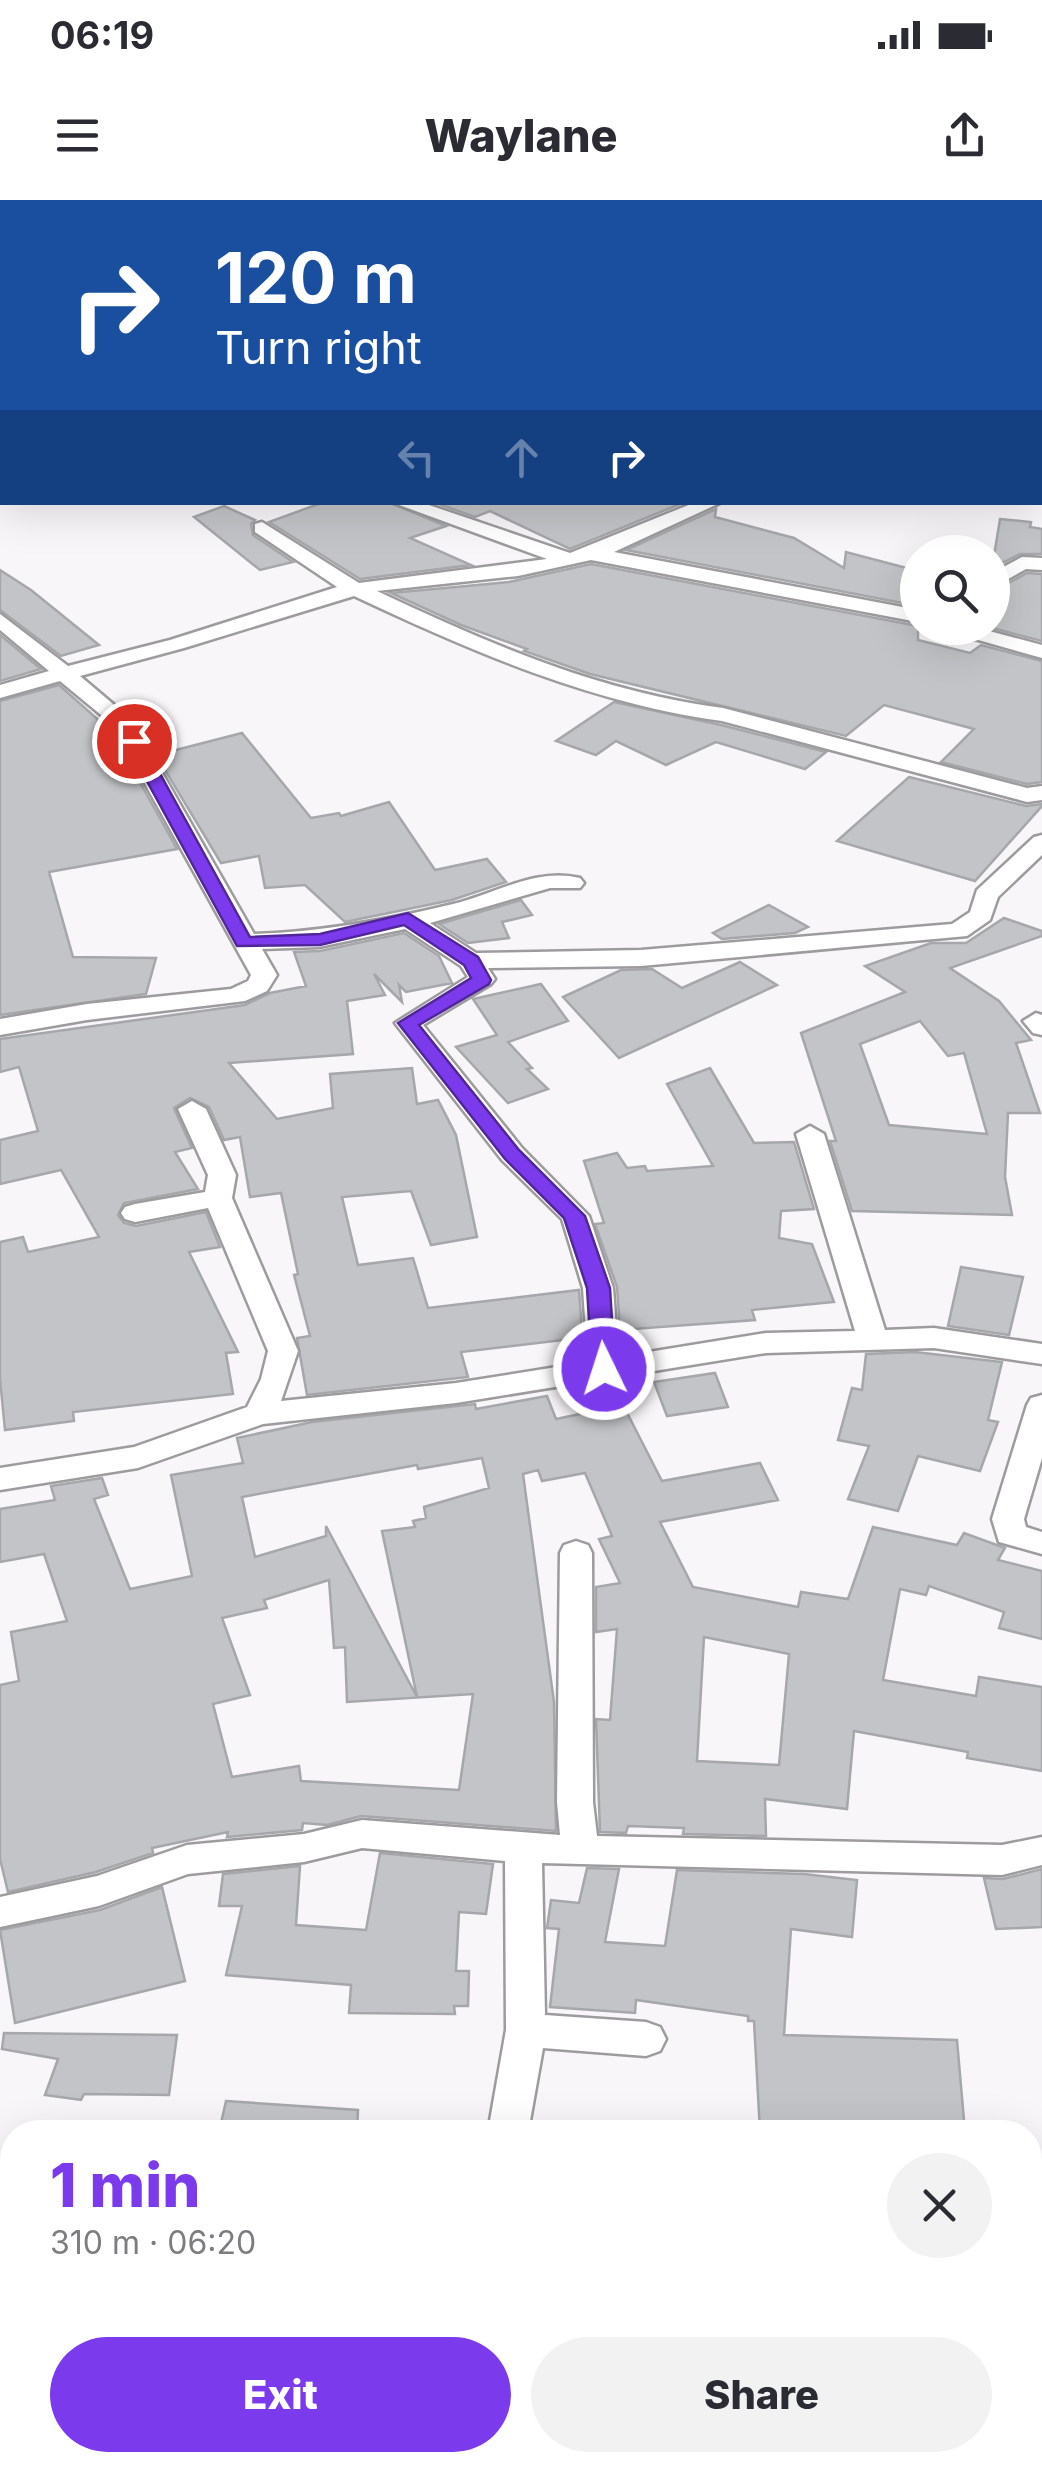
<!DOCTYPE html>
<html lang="en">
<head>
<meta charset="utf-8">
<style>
	:root { --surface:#fff; --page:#f2f2f3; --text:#2b2b33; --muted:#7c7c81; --accent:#7c3aed }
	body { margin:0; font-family:Inter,sans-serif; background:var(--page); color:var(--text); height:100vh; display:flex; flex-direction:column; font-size:38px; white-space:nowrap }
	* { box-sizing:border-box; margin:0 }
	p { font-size:32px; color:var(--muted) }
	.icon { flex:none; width:55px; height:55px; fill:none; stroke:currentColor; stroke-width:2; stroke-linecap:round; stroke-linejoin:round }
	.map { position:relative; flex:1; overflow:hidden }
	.panel { position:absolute; left:0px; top:1920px; width:1042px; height:352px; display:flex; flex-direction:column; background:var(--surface); border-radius:40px 40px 0 0; box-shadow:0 10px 40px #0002 }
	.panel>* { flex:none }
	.banner { position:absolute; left:0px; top:0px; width:1042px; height:305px; box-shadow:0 10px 40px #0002; background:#1a4fa0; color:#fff; overflow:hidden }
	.tools { position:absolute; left:900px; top:335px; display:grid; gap:20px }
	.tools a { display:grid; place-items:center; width:110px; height:110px; border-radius:50%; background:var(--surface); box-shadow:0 10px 40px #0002; font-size:50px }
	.pin { position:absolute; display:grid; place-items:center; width:85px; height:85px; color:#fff; margin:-42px; border:5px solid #fff; border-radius:50%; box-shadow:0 2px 10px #0007 }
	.me { position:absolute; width:110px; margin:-55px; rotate:356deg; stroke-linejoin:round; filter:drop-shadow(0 0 8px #0008) }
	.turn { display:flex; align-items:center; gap:35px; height:210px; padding:0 50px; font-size:45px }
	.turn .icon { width:130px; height:130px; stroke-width:2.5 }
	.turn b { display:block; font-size:70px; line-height:85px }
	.lanes { display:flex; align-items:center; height:95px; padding:0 50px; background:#0003; justify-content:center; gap:50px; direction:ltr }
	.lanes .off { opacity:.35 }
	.round { display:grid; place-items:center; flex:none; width:105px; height:105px; border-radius:52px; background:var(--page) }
	.summary { display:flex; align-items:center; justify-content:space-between; height:170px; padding:0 50px }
	h1 { font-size:60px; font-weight:800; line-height:75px; color:var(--accent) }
	.primary-button { display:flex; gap:20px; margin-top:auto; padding:20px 50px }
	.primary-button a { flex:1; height:115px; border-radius:60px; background:var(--accent); color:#fff; font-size:40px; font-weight:800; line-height:115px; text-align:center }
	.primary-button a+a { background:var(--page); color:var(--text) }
	.status { display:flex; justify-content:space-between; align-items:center; height:70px; padding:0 50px; background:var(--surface); direction:ltr }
	.status svg { height:28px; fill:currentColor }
	header { display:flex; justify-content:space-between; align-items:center; height:130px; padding:0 50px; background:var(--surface); font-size:45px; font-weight:800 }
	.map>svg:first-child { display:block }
	.building { fill:#c3c4c7; stroke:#a6a7aa; stroke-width:2.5; fill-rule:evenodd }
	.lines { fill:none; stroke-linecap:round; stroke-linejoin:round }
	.street-casing { stroke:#9d9b9e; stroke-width:5 }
	.street { fill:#fff; fill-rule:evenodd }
	.route { fill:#7c3aed; stroke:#51269a; stroke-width:2.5 }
</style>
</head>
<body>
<div class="status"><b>06:19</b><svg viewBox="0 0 49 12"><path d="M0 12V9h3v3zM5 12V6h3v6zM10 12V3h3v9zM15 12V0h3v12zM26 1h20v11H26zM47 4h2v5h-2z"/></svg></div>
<header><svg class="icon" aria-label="menu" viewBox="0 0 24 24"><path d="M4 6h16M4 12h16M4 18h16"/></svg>Waylane<svg class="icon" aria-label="share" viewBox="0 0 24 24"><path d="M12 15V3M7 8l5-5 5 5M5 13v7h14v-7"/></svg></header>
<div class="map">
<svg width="1042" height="2271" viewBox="0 0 1042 2271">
	<rect width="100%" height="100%" fill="#f9f6f9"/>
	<g class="building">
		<polygon points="324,302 388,302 446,326 410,338 471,365 360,379 269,322"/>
		<polygon points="433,302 685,302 570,349 490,311 475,317"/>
		<polygon points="224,306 255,320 251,324 253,335 293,362 260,370 194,317"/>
		<polygon points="716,309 715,317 794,338 844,368 846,352 918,371 918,406 626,350"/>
		<polygon points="1000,319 1031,322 1030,327 1042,329 1042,354 1020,354 992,368"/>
		<polygon points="591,364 918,426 918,440 970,453 981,445 1042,461 1042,582 1027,584 941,562 974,529 884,505 846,536 590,474 524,451 527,449 461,425 391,393 509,382"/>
		<polygon points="0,370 31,390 99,445 61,456 0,410"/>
		<polygon points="1027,373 1042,374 1042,441 992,428 992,392"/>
		<polygon points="0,435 41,469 0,481"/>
		<polygon points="59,485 112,532 177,649 49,672 73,757 156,758 146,794 0,815 0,501"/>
		<polygon points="614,502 721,525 826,552 805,569 716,542 666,565 616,541 596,555 556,541"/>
		<polygon points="242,533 311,618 339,613 341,616 389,602 435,670 487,659 506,682 452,700 345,722 305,685 265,688 259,656 221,663 156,555"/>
		<polygon points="909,577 1026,606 1042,604 1042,606 975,681 837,641"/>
		<polygon points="521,700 532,715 502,722 509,738 468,743 439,724"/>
		<polygon points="769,705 808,727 795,733 722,739 713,733"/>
		<path d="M1004 718 1042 731V736L950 768 999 801 1031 840 1016 843 1040 913H1008L1005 977 1012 1015 852 1011 830 941H836L801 833 905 792 865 766 931 743H966ZM920 821 948 856 964 853 987 934 889 925 860 844Z"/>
		<polygon points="404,733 439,756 452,783 406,792 399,785 402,802 374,774 385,795 347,801 353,854 229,863 277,919 333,908 330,874 412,868 417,904 438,900 456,935 477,1037 431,1045 411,991 342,997 358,1065 413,1058 428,1108 579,1090 582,1131 570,1132 572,1139 461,1152 468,1177 307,1195 297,1138 310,1136 294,1075 298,1074 281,993 250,997 240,937 224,940 209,907 190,898 174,908 192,948 175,952 198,989 124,1003 118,1015 124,1023 136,1026 206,1012 220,1047 189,1052 238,1152 226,1153 233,1194 73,1212 74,1221 5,1230 0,1179 0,1042 23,1037 28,1052 99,1037 61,970 0,984 0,940 38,931 19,867 0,872 0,839 245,805 270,793 306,786 294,752 320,751"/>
		<polygon points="740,762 777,785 619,858 563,797 621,770 652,769 682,788"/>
		<polygon points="541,784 568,821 508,842 532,868 527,869 548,889 508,903 456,847 497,835 473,799"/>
		<polygon points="710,868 754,943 794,942 814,1009 781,1011 779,1038 812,1044 834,1102 752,1110 755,1120 620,1130 617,1087 595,1024 604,1023 584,961 617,953 627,968 645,966 647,971 713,966 667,884"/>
		<polygon points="961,1067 1023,1077 1009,1135 948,1126"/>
		<polygon points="915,1152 1002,1162 988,1220 998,1222 980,1271 918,1256 898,1311 848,1299 869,1246 838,1240 852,1188 862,1190 866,1154"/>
		<polygon points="715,1173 728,1207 667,1216 654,1182"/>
		<path d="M547 1196 556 1219 623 1205 662 1281 760 1263 778 1300 660 1322 693 1387 798 1407 801 1392 848 1399 873 1327 957 1345 964 1333 1005 1348 998 1360 1042 1371V1439L999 1428 1004 1412 929 1386 926 1395 900 1389 883 1480 976 1496 979 1477 1042 1487V1571L967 1558 968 1552 854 1531 847 1609 765 1599 766 1636 683 1634 684 1628 628 1626 626 1633 600 1632 596 1519 610 1520 617 1429 596 1432V1387L620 1383 599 1339 612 1336 585 1273 542 1281 538 1270 523 1274 554 1502 556 1631 361 1616 327 1625 303 1623 302 1630 227 1637 228 1632 152 1648 153 1653 96 1672 8 1692 0 1659V1485L19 1481 11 1432 67 1421 44 1354 0 1362V1309L55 1300 51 1286 102 1278 108 1295 94 1299 130 1389 192 1376 171 1275 243 1263 237 1238 312 1222 475 1204 476 1209ZM482 1258 489 1288 424 1307 426 1318 413 1321 415 1327 382 1331 417 1497 326 1326V1336L255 1357 242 1297 417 1265 418 1269ZM329 1380 334 1448 345 1447 347 1502 473 1494 459 1590 301 1581 299 1566 232 1577 213 1504 250 1495 222 1418 267 1408 264 1400ZM704 1437 789 1454 779 1565 697 1561Z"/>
		<polygon points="380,1653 493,1664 486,1714 459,1712 456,1771 469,1771 468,1806 454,1806 455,1814 349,1813 351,1785 226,1775 242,1706 219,1706 223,1674 300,1666 296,1725 366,1730"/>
		<polygon points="587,1668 619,1669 605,1742 665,1746 677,1670 804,1674 857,1680 852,1737 791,1729 784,1835 957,1840 965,1932 760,1932 754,1821 748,1821 748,1816 636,1800 635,1813 550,1807 559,1729 547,1728 551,1700 579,1703"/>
		<polygon points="1042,1669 1042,1727 996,1729 984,1678 1003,1679"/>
		<polygon points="162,1687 185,1781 15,1823 0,1730 100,1710"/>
		<polygon points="4,1833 177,1835 169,1895 84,1894 81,1900 45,1895 58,1859 2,1849"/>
		<polygon points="226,1901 358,1910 357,1932 219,1932"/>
	</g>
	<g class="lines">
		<defs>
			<g id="street">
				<polygon points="115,0 131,0 132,2 117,2"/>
				<polygon points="157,0 223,0 156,2"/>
				<polygon points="615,0 632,0 634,2 617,2"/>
				<rect x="1040" y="29" width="2" height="10"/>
				<polygon points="2,56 2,66 0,67 0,57"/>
				<polygon points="1040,65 1042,66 1042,76 1040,75"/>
				<rect x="0" y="132" width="2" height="10"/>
				<rect x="1040" y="145" width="2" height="10"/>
				<rect x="1040" y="248" width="2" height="12"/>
				<path d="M391 302H420L570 353 696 302H722L614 352 918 410V422L591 360 518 376 377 391C489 444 600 492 723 508L1027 588 1042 586V600L1027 602 722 521C591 503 473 452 354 396L184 448 80 476 132 520 254 734C322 732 387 720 453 704 495 694 536 667 580 678L584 683 580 688H550L430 723 476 753 641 750 952 724 970 712 977 690 1034 637 1042 635V655L998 697 990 720 967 736 641 766 488 768 495 779 491 784 423 825 522 948 589 1016 613 1088 618 1157 766 1133 855 1131 796 934 810 926 824 934 885 1130 934 1128 1042 1144V1164L934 1148 766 1153 456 1203 263 1224 138 1268 0 1290V1268L134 1247 247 1207 261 1179 268 1151 208 1008 135 1022 125 1019 121 1013 125 1007 135 1004 205 992 208 975 178 909 192 901 206 909 236 975 232 998 298 1151 281 1201 456 1183 588 1162 583 1088 562 1019 502 960 395 823 468 777 461 766 405 729 319 747 262 749 277 775 267 791 245 801 87 820 0 835V819L87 804 231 789 248 781 251 775 112 524 60 481 0 498V485L49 471 0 430V414L68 466 170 440 337 387 255 332V324L262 322 359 383 547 359Z"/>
				<polygon points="1022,357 1042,358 1042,370 1026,369 992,388 992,373"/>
				<polygon points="947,428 978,428 1042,445 1042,458 950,432"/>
				<polygon points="1036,813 1042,815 1042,835 1033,833 1023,821"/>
				<polygon points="1042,1195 1042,1258 1024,1319 1026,1327 1042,1332 1042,1354 999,1342 992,1319 1027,1205 1031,1198"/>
				<polygon points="576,1341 588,1345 592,1353 593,1602 597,1636 1002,1645 1042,1637 1042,1665 1002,1675 542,1663 545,1815 646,1822 660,1827 666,1839 660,1851 646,1856 543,1848 528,1932 488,1932 506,1830 505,1661 362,1648 304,1662 188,1674 99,1706 0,1727 0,1697 97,1676 187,1645 304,1634 362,1620 560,1635 557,1602 560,1353 564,1345"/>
				<polygon points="0,1997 12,1999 12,2036 0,2035"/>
				<polygon points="234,2260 280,2260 284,2271 238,2271"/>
				<polygon points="678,2260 743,2260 747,2271 682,2271"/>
			</g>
		</defs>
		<use href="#street" class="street-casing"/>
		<use href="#street" class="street"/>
	</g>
	<polygon class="route" points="128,537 142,541 250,737 320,734 408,713 478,757 491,780 489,784 419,825 519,950 585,1016 610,1088 615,1169 612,1174 604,1177 592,1169 587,1088 564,1018 505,959 398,823 471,778 464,765 404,725 320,745 237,746 125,541"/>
</svg>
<div class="tools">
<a><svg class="icon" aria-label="search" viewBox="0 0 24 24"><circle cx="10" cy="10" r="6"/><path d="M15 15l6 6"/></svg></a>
</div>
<div class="pin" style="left:134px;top:541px;background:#d93025"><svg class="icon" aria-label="arrive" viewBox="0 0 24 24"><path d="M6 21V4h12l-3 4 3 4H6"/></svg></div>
<svg class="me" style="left:604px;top:1169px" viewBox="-20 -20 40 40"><circle r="17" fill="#7c3aed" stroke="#fff" stroke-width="3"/><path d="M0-11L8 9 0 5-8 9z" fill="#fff"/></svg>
<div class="banner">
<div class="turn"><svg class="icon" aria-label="right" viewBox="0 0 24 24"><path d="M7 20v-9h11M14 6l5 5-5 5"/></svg><div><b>120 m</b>Turn right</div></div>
<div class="lanes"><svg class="icon off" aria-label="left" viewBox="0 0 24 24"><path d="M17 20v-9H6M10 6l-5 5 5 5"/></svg><svg class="icon off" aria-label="ahead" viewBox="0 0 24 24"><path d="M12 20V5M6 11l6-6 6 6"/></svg><svg class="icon" aria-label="right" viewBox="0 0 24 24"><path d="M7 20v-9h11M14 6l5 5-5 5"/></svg></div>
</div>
<section class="panel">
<div class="summary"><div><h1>1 min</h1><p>310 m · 06:20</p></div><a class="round"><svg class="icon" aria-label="close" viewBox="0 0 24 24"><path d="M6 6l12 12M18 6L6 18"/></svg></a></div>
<div class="primary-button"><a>Exit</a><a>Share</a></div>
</section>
</div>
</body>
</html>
